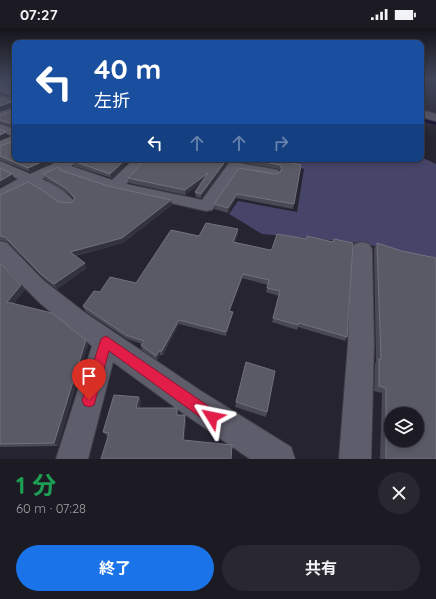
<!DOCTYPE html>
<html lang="ja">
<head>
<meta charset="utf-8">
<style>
	:root { --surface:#1c1b24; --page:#292831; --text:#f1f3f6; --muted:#a0a1a6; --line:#3a3941; --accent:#1a73e8 }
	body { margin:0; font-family:Quicksand,"Noto Sans JP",sans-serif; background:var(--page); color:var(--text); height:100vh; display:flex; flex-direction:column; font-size:15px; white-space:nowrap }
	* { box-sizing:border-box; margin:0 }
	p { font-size:13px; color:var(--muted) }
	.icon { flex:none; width:22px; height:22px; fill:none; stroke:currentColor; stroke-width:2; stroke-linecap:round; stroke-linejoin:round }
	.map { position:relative; height:431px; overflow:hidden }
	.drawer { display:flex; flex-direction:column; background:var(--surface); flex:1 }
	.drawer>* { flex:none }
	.top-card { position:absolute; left:12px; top:12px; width:412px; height:122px; border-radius:8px; box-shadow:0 2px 6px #0003,0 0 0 1px var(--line); background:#1a4fa0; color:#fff; overflow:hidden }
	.controls { position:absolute; left:384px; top:379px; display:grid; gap:8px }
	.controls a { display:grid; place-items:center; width:40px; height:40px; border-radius:50%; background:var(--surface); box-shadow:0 2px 6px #0003,0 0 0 1px var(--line); font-size:20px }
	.pin { position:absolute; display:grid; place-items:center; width:34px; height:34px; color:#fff; margin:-41px -17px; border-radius:50% 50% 50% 0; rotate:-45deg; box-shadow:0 0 4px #0007 }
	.pin .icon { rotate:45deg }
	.me { position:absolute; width:44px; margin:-22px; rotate:305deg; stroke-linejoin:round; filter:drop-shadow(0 0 3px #0008) }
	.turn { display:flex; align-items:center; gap:14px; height:84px; padding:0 16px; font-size:18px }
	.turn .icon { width:52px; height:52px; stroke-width:2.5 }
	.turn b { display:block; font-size:28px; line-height:34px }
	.lanes { display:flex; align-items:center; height:38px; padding:0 16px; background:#0003; justify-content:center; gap:20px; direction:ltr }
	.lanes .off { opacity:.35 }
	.round { display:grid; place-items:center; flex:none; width:42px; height:42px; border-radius:21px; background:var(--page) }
	.overview { display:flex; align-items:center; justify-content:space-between; height:68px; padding:0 16px }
	h1 { font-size:24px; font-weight:700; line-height:30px; color:#1e9e55 }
	.button { display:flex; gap:8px; margin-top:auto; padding:8px 16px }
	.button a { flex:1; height:46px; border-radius:24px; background:var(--accent); color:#fff; font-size:16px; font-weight:700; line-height:46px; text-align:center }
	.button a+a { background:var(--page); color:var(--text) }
	.status { display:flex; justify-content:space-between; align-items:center; height:28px; padding:0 20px; background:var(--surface); direction:ltr }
	.status svg { height:11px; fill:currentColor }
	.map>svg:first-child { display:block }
	.green { fill:#474469 }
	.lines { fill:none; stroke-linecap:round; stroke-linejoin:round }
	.canal { fill:#0f052d; fill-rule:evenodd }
	.minor-casing { stroke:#403f49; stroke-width:2 }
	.minor { fill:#5d5d6b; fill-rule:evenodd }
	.wall { fill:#494955 }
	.shaded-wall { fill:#33323f }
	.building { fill:#5a5a67; stroke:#72727e; fill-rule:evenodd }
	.route { fill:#e11d48; stroke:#92132f }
</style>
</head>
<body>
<div class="status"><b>07:27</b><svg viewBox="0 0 49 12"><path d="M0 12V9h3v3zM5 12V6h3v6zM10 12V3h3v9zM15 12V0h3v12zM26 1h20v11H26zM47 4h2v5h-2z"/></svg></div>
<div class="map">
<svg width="436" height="431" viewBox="0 0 436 431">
	<rect width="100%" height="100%" fill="#252430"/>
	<polygon class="green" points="421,129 436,136 436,232 361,215 262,206 229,186 238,173 297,184 304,141 276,131 421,131"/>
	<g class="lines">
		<polygon class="canal" points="421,87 436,91 436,97 421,93"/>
		<defs>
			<g id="minor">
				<polygon points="0,67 15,71 15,77 0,73"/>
				<polygon points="15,79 15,86 0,91 0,84"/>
				<polygon points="421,82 436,86 436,93 421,89"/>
				<polygon points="0,96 15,101 15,116 0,122 0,113 12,108 0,103"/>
				<path d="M64 131H81L71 138 112 152 134 131H149L126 156 202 172 229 135 234 134 273 141 278 142 280 145 278 148 273 149 238 143 212 182 206 183 110 161 62 145 60 142 42 151C54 157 67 163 75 175L73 178C59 182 55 171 45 165 40 162 35 160 30 157L0 172V161L18 151 0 142V133L30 146Z"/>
				<polygon points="0,213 7,215 43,252 84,284 201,363 291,419 295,431 250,431 180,383 113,334 88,431 56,431 92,318 41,276 4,239 0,234"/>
				<polygon points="362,214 369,216 372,221 374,316 371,431 339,431 348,316 352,221 355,216"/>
			</g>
		</defs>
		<use href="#minor" class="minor-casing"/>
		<use href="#minor" class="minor"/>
	</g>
	<g class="wall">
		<polygon points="0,51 15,51 60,131 30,144 0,132 0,118 14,113 14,100 0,95 0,87 14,83 15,70 0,66"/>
		<polygon points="76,131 132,131 112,150 74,138 73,133"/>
		<polygon points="146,131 284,131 285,133 301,137 293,181 236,170 228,185 214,181 214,176 274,146 279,145 280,143 279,141 234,133 229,134 201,170 196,169 195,164 202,154 185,167 129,155 128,150"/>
		<polygon points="60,142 108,158 172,177 123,215 75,228 87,240 57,261 44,251 8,214 0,212 0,167 58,174 71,175 74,171 69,166 45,151 43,146"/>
		<polygon points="238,201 238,206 235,214 270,222 307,211 333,214 334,211 347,309 345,313 298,299 297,302 272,294 279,268 266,264 268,257 242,250 230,283 232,288 226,308 179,296 163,327 160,327 157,332 142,322 141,317 142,316 127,311 85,283 83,278 100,264 136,255 199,208"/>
		<polygon points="377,215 436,431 380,431 382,365 374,363 375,336 376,334 374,221"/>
		<polygon points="0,235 25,262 14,275 88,317 58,418 0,419"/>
		<polygon points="139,369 141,374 140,380 178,385 178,387 186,392 184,412 107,408 103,404"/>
		<polygon points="236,374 267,384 266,389 235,379"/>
	</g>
	<g class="shaded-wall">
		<polygon points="11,74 13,78 0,83 0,78"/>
		<polygon points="6,104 8,108 0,112 0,107"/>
		<polygon points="48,131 60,131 30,144 28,140"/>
		<polygon points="126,131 132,131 112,150 110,146"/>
		<polygon points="227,131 234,131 234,133 229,134 201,170 201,166"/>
		<polygon points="208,145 208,149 185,167 185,162"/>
		<polygon points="12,146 15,151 0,159 0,153"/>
		<polygon points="237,166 236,170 228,185 228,180"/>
		<polygon points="171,172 172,177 123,215 72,228 70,224"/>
		<polygon points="238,201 238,206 233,218 233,214"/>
		<polygon points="85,235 87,240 57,261 54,256"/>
		<polygon points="243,246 242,250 229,287 229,283"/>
		<polygon points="21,257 25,262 11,279 7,274"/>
		<polygon points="233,284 232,288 226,308 226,304"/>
		<polygon points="179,292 179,296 163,327 162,323"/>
		<polygon points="86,312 88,317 58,418 54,415"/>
		<polygon points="159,323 160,327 157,332 156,328"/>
		<polygon points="139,369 141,374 139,384 136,380"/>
		<polygon points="177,380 178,385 178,391 177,387"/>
		<polygon points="185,387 186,392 184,416 183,412"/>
	</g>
	<g class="building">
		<polygon points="0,51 15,51 15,131 48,131 28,140 0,128 0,118 14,113 14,96 0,92 0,87 14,83 15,66 0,63"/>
		<polygon points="0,71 11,74 0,78"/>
		<polygon points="0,101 6,104 0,107"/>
		<polygon points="76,131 126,131 110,146 73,133"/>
		<polygon points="146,131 227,131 201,166 195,164 208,145 185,162 128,150"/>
		<polygon points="250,131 285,131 284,133 301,137 294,176 237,166 228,180 214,176 239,140 274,146 279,145 282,141 280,137"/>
		<polygon points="58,139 60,142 108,158 171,172 122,210 70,224 85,235 54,256 41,246 5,209 0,208 0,167 28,154 42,162 58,174 71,175 75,170 67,161 43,146"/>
		<polygon points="0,140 12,146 0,153"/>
		<polygon points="206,195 238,201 233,214 270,222 272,221 277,206 307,211 307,208 333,214 334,211 353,215 347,309 299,295 298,297 273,290 280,263 267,260 269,252 243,246 229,283 233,284 226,304 179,292 162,323 159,323 156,328 141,317 144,313 126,307 83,278 94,263 100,264 110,249 136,255 171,202 199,208"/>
		<path d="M377 215 402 223 436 230V431H386V360L379 358V331H381ZM391 386H417V412H391Z"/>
		<polygon points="0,235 21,257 7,274 52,285 86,312 54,415 0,416"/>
		<polygon points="246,334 275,343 267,384 236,374"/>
		<polygon points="114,367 139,369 136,380 177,380 177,387 185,387 183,412 232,417 231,431 101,431 109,405 103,404"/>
	</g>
	<linearGradient id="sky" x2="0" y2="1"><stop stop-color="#14141a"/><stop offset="0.46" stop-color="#404559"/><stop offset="1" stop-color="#404559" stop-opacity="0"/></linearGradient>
	<rect width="436" height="111" fill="url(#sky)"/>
	<polygon class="route" points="106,308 217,384 219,389 217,394 212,396 207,394 109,323 94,377 89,379 84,377 82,372 100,314 102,310"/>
</svg>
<div class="controls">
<a><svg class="icon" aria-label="layers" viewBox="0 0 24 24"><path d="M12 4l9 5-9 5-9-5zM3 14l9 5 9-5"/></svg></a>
</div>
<div class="pin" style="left:89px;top:372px;background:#d93025"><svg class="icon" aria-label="arrive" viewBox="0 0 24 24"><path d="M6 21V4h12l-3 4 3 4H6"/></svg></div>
<svg class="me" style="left:212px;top:389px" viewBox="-20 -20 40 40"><path d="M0-17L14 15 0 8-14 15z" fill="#e11d48" stroke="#fff" stroke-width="4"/></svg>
<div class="top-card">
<div class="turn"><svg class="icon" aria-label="left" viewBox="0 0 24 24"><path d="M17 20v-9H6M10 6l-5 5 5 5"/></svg><div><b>40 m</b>左折</div></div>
<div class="lanes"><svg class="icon" aria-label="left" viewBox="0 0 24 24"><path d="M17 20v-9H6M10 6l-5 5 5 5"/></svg><svg class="icon off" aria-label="ahead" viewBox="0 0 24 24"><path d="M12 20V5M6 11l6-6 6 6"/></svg><svg class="icon off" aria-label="ahead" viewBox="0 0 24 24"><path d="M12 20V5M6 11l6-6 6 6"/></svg><svg class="icon off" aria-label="right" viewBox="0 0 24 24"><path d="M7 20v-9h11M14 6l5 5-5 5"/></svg></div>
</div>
</div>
<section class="drawer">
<div class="overview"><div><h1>1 分</h1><p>60 m · 07:28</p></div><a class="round"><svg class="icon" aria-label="close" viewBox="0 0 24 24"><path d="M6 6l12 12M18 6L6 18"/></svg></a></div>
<div class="button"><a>終了</a><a>共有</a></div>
</section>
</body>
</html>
